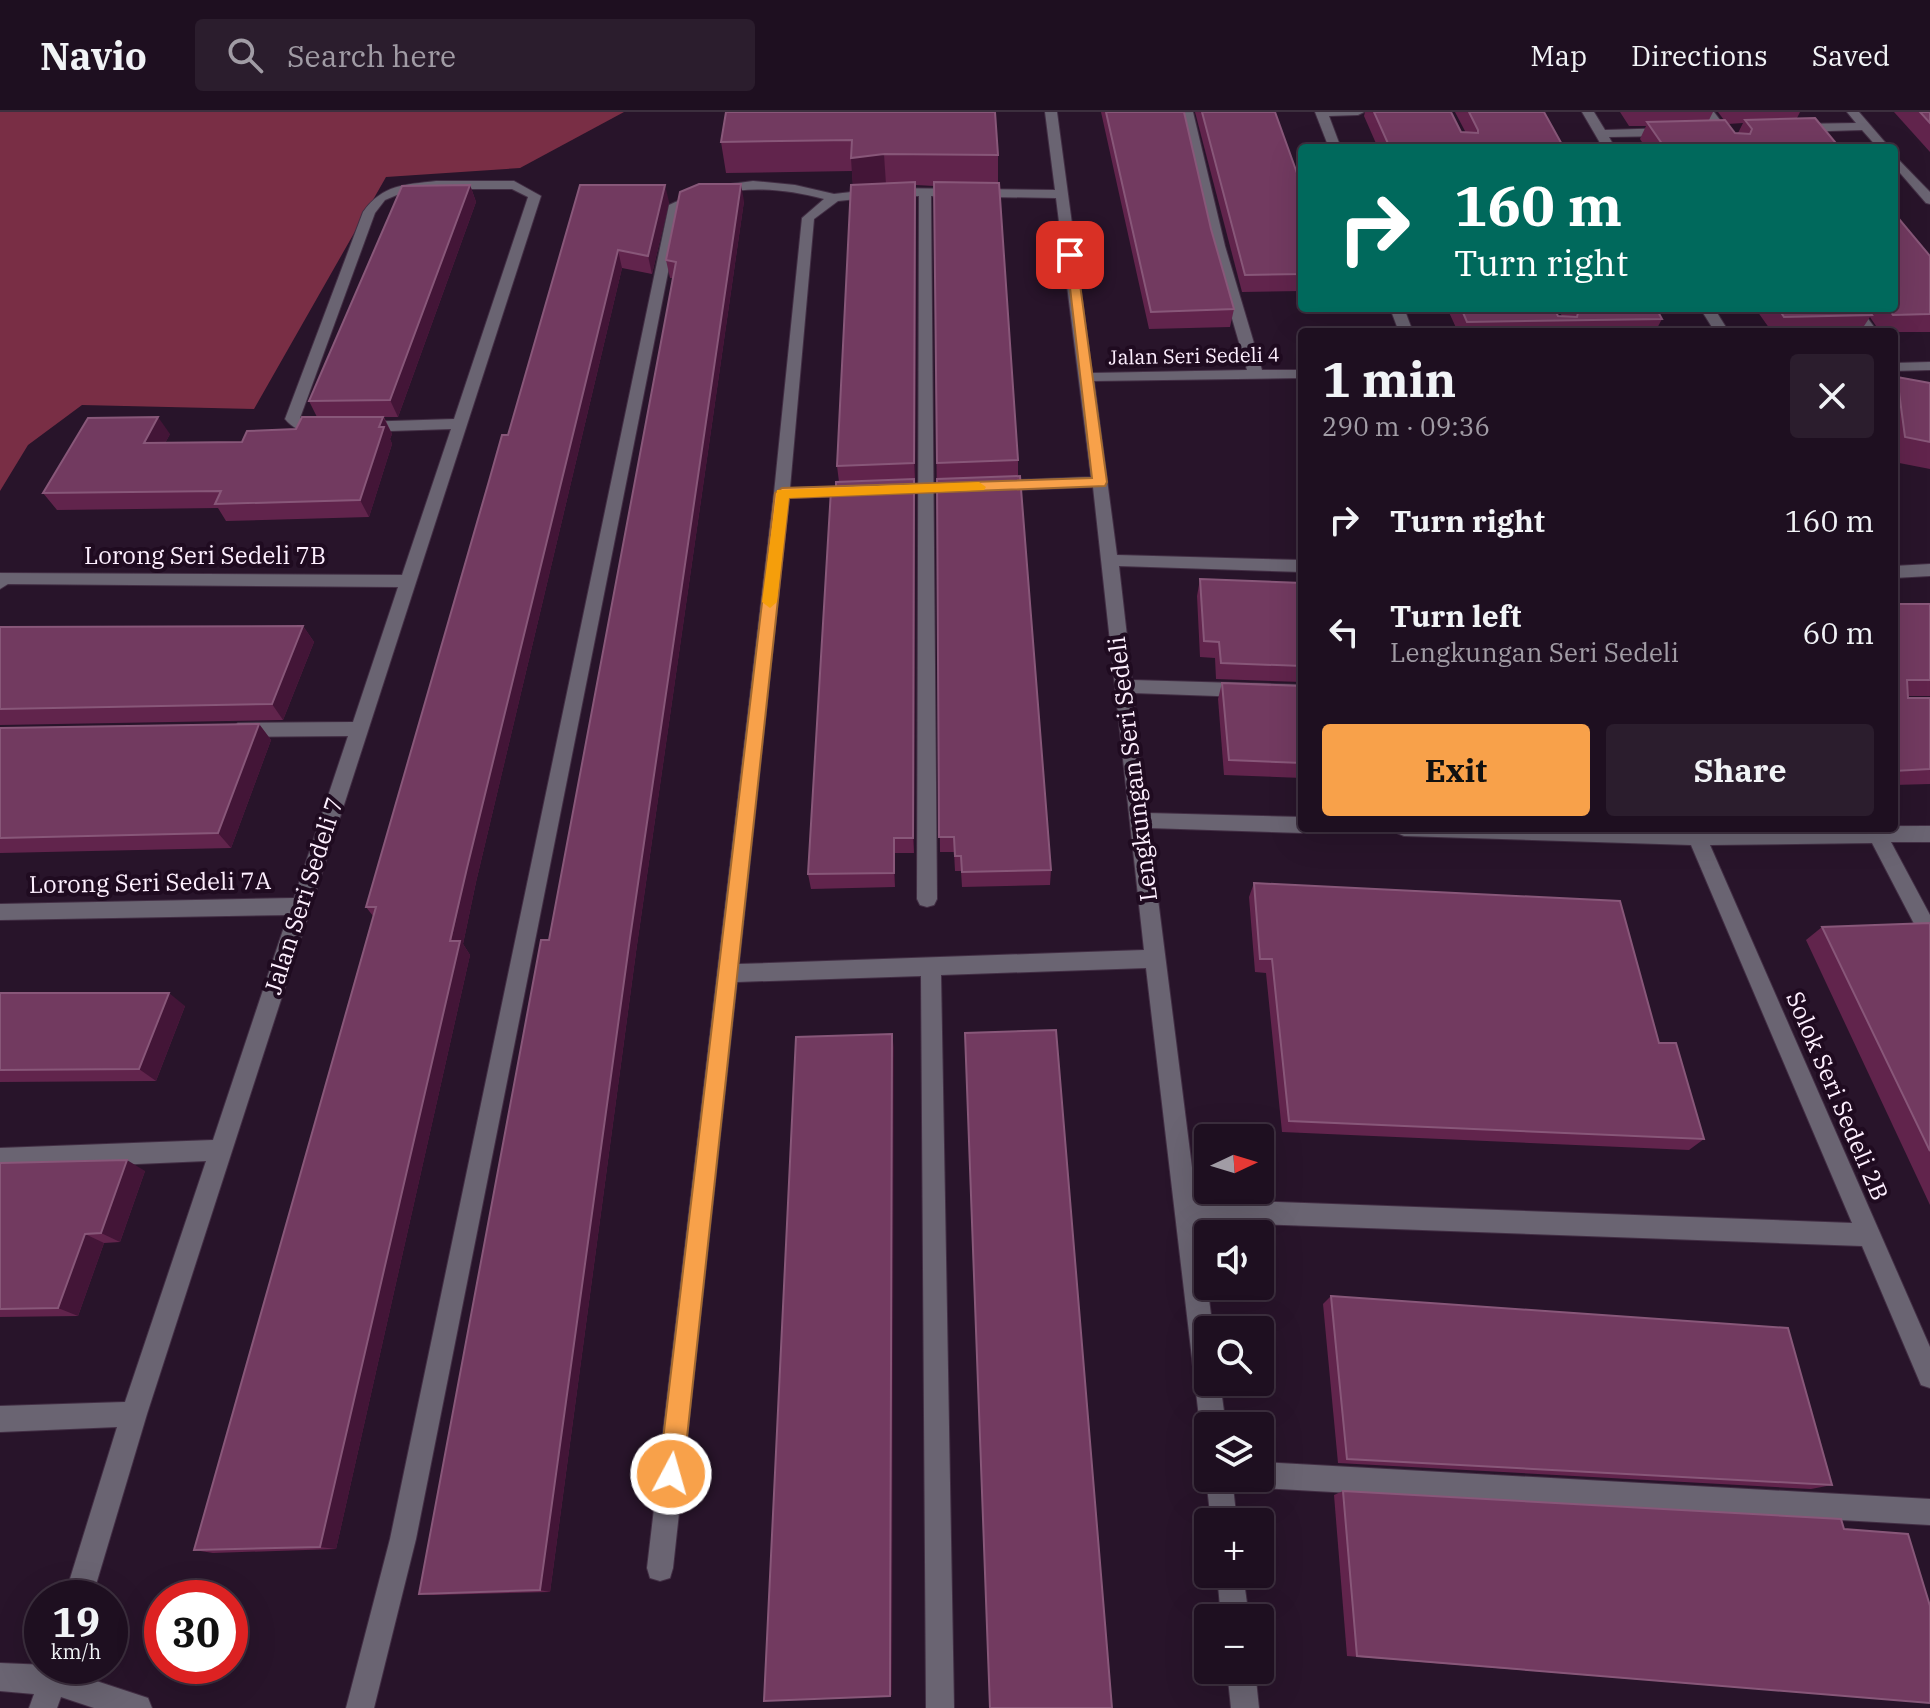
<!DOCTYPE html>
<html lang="en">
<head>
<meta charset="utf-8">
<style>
	:root { --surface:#1e0f20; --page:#2b1d2d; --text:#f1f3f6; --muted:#a19ca5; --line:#3c2f3e; --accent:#f8a14a }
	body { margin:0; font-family:"IBM Plex Serif",serif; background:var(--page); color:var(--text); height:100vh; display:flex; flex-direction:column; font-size:30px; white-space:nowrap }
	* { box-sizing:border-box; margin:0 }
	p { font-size:26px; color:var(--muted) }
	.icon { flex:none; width:44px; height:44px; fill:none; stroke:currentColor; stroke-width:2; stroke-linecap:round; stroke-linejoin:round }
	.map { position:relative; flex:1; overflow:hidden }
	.details { position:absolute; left:1298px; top:216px; width:600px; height:504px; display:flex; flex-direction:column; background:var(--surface); border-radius:8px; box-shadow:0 8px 32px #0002,0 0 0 2px var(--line) }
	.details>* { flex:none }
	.hud { position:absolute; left:1298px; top:32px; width:600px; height:168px; border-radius:8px; box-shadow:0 8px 32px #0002,0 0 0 2px var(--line); background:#00695c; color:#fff; overflow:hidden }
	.needle { width:52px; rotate:86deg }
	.fabs { position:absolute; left:1194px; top:1012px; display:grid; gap:16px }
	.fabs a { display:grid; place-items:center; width:80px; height:80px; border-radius:8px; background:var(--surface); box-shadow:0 8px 32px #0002,0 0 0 2px var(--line); font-size:40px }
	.speed { position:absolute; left:24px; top:1468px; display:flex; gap:16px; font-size:40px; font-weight:700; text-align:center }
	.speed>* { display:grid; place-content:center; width:104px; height:104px; border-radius:50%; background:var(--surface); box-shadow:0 8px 32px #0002,0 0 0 2px var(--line); line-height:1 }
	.speed small { font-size:20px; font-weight:400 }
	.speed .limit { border:12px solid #d22; background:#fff; color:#111 }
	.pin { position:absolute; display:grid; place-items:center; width:68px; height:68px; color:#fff; margin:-34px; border-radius:16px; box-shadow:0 4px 12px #0006 }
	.me { position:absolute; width:88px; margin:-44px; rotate:6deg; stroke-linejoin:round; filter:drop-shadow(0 0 6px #0008) }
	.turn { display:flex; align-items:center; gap:28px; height:168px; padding:0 24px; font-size:36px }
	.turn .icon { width:104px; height:104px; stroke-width:2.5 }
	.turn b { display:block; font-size:56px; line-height:68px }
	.round { display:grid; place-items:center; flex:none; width:84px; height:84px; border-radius:8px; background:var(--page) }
	.head { display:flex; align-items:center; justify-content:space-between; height:136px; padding:0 24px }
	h1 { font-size:48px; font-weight:700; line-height:60px }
	.button { display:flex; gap:16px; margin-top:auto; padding:16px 24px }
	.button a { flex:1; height:92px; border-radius:8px; background:var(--accent); color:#111; font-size:32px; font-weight:700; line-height:92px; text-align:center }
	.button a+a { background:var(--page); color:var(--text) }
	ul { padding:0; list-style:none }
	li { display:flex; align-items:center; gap:24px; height:112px; padding:0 24px }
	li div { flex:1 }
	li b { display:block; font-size:30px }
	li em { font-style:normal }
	header { display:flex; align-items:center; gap:48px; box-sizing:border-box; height:112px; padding:0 40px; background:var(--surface); border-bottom:2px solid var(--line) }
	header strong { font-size:38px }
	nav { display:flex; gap:44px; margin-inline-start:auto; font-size:28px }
	.search { width:560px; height:72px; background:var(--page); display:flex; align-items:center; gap:20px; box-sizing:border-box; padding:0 28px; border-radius:8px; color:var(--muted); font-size:30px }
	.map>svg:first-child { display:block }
	.forest { fill:#792e45 }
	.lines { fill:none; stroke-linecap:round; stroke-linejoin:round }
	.minor-casing { stroke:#422e44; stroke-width:2 }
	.minor { fill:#6a6472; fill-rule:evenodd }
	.wall { fill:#61244c; fill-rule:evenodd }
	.shaded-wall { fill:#431537 }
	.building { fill:#723a60; stroke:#885779; stroke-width:2 }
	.route { fill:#f8a14a; stroke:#a16930; stroke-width:2 }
	.slow { fill:#f59e0b }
	.labels { text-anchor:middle; stroke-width:8; stroke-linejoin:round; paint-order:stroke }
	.far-street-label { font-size:20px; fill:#fef0ff; stroke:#1f0b20 }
	.street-label { font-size:24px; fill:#fef0ff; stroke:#1f0b20 }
</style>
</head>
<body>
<header>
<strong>Navio</strong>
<div class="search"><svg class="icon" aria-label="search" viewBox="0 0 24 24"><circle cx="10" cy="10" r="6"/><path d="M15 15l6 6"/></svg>Search here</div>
<nav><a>Map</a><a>Directions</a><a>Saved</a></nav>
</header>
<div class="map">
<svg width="1930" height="1596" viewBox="0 0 1930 1596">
	<rect width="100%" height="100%" fill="#28142a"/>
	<polygon class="forest" points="0,0 624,0 520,56 386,65 254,297 82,293 28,333 0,379"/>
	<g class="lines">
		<defs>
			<g id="minor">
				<path d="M1045 0H1057L1092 261 1247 258 1211 134 1181 0H1193L1225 134 1262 258H1302V266L1094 269 1117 443 1302 448V460L1119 454 1132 568 1302 573V587L1133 581 1147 701 1302 705V716H1310L1302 721 1149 716 1196 1087 1852 1111 1691 733 1404 724 1397 721 1394 716 1930 714V730H1891L1930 803V832L1923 829 1872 731 1710 733 1930 1235V1276L1921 1273 1862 1134 1199 1110 1213 1218H1208V1270H1220L1226 1314H1208V1325L1204 1323 1200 1314 1146 856 941 863 954 1596H926L921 864 737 870 673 1456 670 1466 660 1469 650 1466 647 1456 774 381 802 106 824 87C776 74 727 72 681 95L416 1427 374 1596H346L390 1427 669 93 708 75 753 69 795 73 834 82 886 76 1055 78ZM886 84H919L917 787 920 793 927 795 934 793 937 787 931 84 1056 86 1091 365 994 369 986 374 994 379 1093 375 1144 838 739 852 789 386 858 384 866 379 858 374 790 376 814 107 838 89Z"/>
				<polygon points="1315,0 1364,0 1358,3 1329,4 1341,36 1329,36"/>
				<polygon points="1582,0 1594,0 1605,18 1669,16 1675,20 1669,24 1609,25 1615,36 1603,36"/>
				<polygon points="1702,0 1714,0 1741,36 1729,36"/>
				<polygon points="1847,0 1859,0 1890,36 1878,36 1862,18 1797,20 1791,16 1797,12 1856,11"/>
				<polygon points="1894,43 1930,80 1930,92 1926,91 1894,54"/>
				<path d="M436 69H514L541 84 147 1302 92 1486H64L117 1315 0 1320V1294L125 1290 206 1049 0 1058V1036L213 1028 288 803 0 808V792L294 786 348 624 238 625 229 618 238 611 353 610 398 475 8 472 0 477V461L402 463 451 317 360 320 353 315 360 310 454 307 528 85 512 77H436L404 80 385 88 375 101 300 306 303 310 329 313 331 316C318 326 295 320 285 307L363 100C383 72 404 73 436 69Z"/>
				<polygon points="1390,196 1404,196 1413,220 1399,220"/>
				<polygon points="1700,196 1714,196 1729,220 1715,220"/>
				<polygon points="1846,196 1860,196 1878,220 1864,220"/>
				<polygon points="1930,250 1930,258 1894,259 1894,251"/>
				<polygon points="1930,452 1930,464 1894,466 1894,454"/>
				<polygon points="1260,1350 1930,1387 1930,1413 1260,1376 1251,1372 1248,1366 1260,1366"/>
				<polygon points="1208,1361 1208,1366 1232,1366 1237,1410 1211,1410 1206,1366"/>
				<polygon points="1217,1462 1243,1462 1249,1506 1221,1506"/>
				<polygon points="0,1551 71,1554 69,1560 148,1586 152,1596 94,1596 61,1585 57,1596 29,1596 34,1582 0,1579"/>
				<polygon points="1227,1558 1255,1558 1259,1596 1231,1596"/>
			</g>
		</defs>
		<use href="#minor" class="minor-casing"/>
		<use href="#minor" class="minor"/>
	</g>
	<g class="wall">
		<polygon points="726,0 998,43 998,71 1018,348 1018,364 1051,758 1050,773 962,775 961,759 955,759 954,740 940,740 934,74 916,73 914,741 895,741 895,775 811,777 808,762 836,378 839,370 837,354 853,73 852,59 726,61 721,30"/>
		<polygon points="1101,0 1184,0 1211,117 1234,197 1230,215 1149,217"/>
		<polygon points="1195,0 1275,0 1302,75 1302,179 1242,180"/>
		<polygon points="1365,0 1451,0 1461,20 1466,21 1455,0 1544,0 1564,36 1378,36 1364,4"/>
		<path d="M1620 0H1713L1709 8H1724L1718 0H1800L1797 6 1840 36H1646L1640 27 1646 14H1629ZM1743 11 1738 21H1735L1728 12Z"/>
		<polygon points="1894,0 1930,0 1930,40"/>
		<polygon points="470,73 476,90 398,305 384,305 392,322 390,327 392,332 369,405 226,409 218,396 57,398 43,381 170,322 165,331 242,330 296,317 317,305 309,289"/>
		<polygon points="580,73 669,90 652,162 622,156 476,770 463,832 470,843 336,1437 213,1441 194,1438 373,804 366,795 508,323"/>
		<polygon points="744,89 636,840 550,1480 433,1483 419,1482 549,828 673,166 670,166 666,148"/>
		<polygon points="1930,144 1930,220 1880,220 1870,205 1860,220 1772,220 1755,196 1894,196"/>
		<polygon points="1447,196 1554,196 1558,204 1562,204 1557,196 1656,196 1662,207 1655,220 1458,220"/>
		<polygon points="1897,265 1930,271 1930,357 1894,350 1894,269"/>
		<polygon points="1200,467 1302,471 1302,570 1216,567 1215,546 1200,545 1197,484"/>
		<polygon points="1894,492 1930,492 1930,584 1908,584 1908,586 1930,586 1930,672 1894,673"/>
		<polygon points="303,514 314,530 283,608 0,613 0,515"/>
		<polygon points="1222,571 1302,574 1302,666 1224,663 1218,587"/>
		<polygon points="259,612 271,628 231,736 0,741 0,616"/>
		<polygon points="1254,771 1659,931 1704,1027 1689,1038 1282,1020 1266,861 1255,860 1249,785"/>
		<polygon points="1930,811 1930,1093 1806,828 1822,815"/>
		<polygon points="0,881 185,894 156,969 0,970"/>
		<polygon points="0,1051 145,1059 120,1130 104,1131 78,1204 0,1205"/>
		<polygon points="1331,1184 1832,1373 1811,1377 1338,1351 1323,1192"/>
		<polygon points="1343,1379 1844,1417 1930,1494 1930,1591 1347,1544 1334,1383"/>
	</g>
	<g class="shaded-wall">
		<polygon points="884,42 886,73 853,77 851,46"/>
		<polygon points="915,70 916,87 915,368 914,351"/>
		<polygon points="741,72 744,89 636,840 550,1480 540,1478 630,826"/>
		<polygon points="470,73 476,90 398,305 390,288"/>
		<polygon points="665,73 669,90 652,162 648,144"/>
		<polygon points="618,138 622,156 476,770 463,832 470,843 336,1437 320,1435 467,756"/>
		<polygon points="158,305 170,322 156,348 144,331"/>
		<polygon points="383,305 392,322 390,327 392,332 369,405 360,388 379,315"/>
		<polygon points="914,367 915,384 914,741 913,726"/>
		<polygon points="303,514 314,530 283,608 272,592"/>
		<polygon points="259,612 271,628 231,736 218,721"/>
		<polygon points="894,726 895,741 895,775 894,761"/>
		<polygon points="169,881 185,894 156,969 139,957"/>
		<polygon points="892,922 894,935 892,1583 890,1584"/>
		<polygon points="127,1048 145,1059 120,1130 101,1121"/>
		<polygon points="85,1122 104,1131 78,1204 58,1196"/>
	</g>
	<g class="building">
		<polygon points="726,0 995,0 998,43 884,42 851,46 852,28 721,30"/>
		<polygon points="1106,0 1184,0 1211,117 1234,197 1151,200"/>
		<polygon points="1202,0 1275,0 1302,75 1302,162 1245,163"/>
		<polygon points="1374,0 1451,0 1461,20 1478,21 1478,18 1469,0 1544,0 1564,36 1390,36"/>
		<polygon points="1920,0 1930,0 1930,11"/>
		<polygon points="1815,6 1840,36 1665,36 1647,10 1725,8 1735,21 1750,22 1752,17 1745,8"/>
		<polygon points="915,70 914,351 837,354 851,73"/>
		<polygon points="934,70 999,71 1018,348 937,351"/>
		<polygon points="699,72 741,72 630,826 540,1478 419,1482 541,828 549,828 676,150 666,148 680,80"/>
		<polygon points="470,73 390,288 309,289 402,74"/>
		<polygon points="580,73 665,73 648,144 618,138 467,756 450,829 460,829 320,1435 194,1438 376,795 366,795 489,369 502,323 508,323"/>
		<polygon points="1894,101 1930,144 1930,202 1893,203 1888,196 1894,196"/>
		<polygon points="1461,196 1554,196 1558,204 1577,205 1578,201 1575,196 1656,196 1662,207 1467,210"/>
		<polygon points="1778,196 1867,196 1872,203 1784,205"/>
		<polygon points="1897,265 1930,271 1930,330 1905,325"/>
		<polygon points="158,305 144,331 242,330 247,319 296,317 302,305 383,305 379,315 384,315 360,388 215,392 221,379 43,381 88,306"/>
		<polygon points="1020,364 1051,758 962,760 961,744 955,744 954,725 939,725 937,367"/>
		<polygon points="914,367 913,726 894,726 894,761 808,762 831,378 836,378 836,370"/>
		<polygon points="1200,467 1302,471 1302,554 1221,551 1219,530 1204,529"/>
		<polygon points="1894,492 1930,492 1930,568 1907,568 1908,586 1930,586 1930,657 1894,659"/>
		<polygon points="303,514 272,592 0,597 0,515"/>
		<polygon points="1222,571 1302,574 1302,651 1229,648"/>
		<polygon points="259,612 218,721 0,726 0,616"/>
		<polygon points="1254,771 1620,789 1659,931 1676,931 1704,1027 1289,1009 1272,847 1260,847"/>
		<polygon points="1930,811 1930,1039 1822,815"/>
		<polygon points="0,881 169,881 139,957 0,958"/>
		<polygon points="1056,918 1112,1596 990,1596 965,921"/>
		<polygon points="892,922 890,1584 764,1589 796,925"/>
		<polygon points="127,1048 101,1121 85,1122 58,1196 0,1197 0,1051"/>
		<polygon points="1331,1184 1788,1216 1832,1373 1347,1347"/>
		<polygon points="1343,1379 1841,1407 1844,1417 1908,1422 1930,1494 1930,1591 1357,1544"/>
	</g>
	<polygon class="route" points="1066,141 1076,143 1107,370 1105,374 789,386 683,1362 679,1371 671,1374 662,1371 659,1362 775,381 782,376 1092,366"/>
	<polygon class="slow" points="979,370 986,375 984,378 789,386 777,490 770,496 762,490 777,378"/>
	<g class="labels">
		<g class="far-street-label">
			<text transform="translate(1194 244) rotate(-1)" y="7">Jalan Seri Sedeli 4</text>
		</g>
		<g class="street-label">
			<text x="205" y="452">Lorong Seri Sedeli 7B</text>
			<text transform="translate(1133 657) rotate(-97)" y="8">Lengkungan Seri Sedeli</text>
			<text transform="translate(150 771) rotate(-1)" y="8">Lorong Seri Sedeli 7A</text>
			<text transform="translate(304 784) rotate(-72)" y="8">Jalan Seri Sedeli 7</text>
			<text transform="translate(1837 984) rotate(67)" y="8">Solok Seri Sedeli 2B</text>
		</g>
	</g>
</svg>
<div class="fabs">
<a><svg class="needle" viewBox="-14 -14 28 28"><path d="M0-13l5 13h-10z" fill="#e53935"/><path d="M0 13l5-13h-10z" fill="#a19ca5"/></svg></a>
<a><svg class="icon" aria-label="sound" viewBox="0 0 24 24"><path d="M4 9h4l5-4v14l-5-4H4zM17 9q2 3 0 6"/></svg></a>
<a><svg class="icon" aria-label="search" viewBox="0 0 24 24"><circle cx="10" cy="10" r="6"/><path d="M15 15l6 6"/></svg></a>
<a><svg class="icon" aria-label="layers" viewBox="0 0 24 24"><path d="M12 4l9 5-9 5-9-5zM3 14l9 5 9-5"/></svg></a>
<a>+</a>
<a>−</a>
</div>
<div class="speed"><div>19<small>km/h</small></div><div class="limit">30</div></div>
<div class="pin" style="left:1070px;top:143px;background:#d93025"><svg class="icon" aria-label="arrive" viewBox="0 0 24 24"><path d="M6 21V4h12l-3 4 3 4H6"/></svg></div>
<svg class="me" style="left:671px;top:1362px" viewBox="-20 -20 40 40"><circle r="17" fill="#f8a14a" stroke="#fff" stroke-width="3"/><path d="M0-11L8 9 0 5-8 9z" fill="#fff"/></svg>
<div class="hud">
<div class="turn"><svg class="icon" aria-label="right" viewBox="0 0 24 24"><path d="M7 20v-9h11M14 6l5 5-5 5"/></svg><div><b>160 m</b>Turn right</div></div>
</div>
<section class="details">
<div class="head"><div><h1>1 min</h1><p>290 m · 09:36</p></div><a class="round"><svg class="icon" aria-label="close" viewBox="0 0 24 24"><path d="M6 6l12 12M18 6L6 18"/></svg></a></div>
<ul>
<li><svg class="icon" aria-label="right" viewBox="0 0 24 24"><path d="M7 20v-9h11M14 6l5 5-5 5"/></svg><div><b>Turn right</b></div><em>160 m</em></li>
<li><svg class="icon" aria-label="left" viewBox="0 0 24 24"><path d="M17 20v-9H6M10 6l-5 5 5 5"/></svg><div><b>Turn left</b><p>Lengkungan Seri Sedeli</p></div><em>60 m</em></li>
</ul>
<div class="button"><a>Exit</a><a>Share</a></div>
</section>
</div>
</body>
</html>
